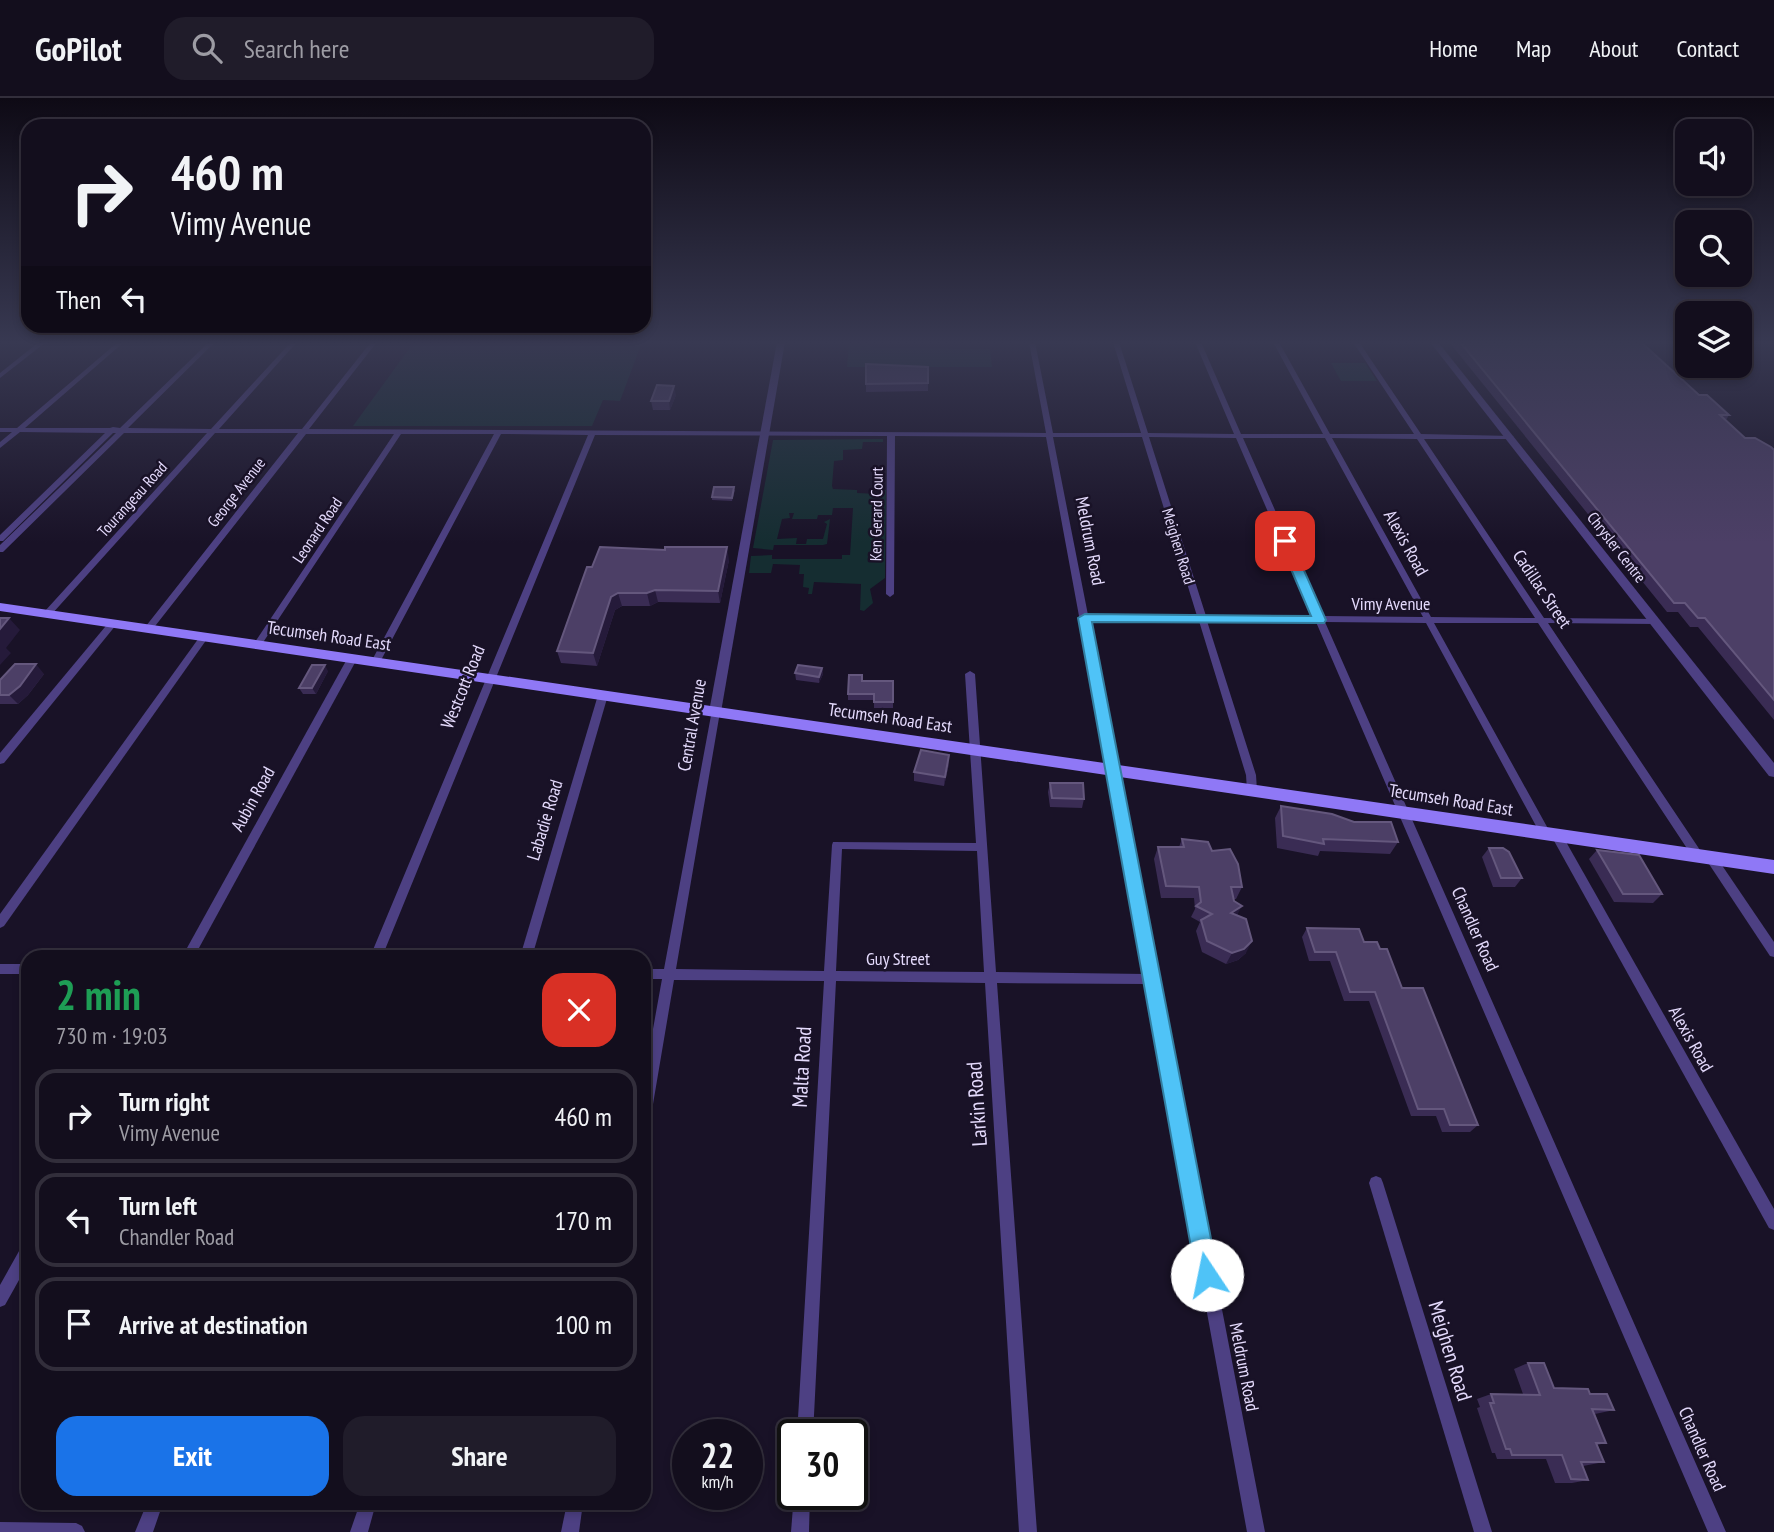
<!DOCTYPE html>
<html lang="en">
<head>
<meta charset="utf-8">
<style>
	:root { --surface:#130e1d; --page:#201c2a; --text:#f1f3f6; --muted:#9d9ca4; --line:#322e3b; --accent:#1a73e8 }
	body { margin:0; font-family:"PT Sans Narrow",sans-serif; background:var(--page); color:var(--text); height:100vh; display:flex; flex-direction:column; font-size:26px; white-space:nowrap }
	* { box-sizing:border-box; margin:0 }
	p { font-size:23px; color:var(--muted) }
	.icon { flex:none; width:38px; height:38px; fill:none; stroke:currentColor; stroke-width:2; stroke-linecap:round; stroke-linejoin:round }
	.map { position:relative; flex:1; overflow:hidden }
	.side { position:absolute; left:21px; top:852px; width:630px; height:560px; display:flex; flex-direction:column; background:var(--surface); border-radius:21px; box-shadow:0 4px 10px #0003,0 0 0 2px var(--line) }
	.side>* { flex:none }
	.banner { position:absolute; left:21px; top:21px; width:630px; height:214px; border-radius:21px; box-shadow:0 4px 10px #0003,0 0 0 2px var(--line); background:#130e1d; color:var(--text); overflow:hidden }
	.fabs { position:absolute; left:1675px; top:21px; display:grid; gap:14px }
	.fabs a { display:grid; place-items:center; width:77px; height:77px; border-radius:14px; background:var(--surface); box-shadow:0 4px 10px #0003,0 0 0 2px var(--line); font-size:35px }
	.speed { position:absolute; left:672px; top:1321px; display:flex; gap:14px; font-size:35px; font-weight:700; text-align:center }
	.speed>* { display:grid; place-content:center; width:91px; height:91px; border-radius:50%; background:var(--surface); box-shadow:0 4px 10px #0003,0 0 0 2px var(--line); line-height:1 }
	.speed small { font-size:18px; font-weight:400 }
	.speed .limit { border:4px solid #111; border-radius:10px; background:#fff; color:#111 }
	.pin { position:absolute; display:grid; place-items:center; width:60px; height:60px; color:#fff; margin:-30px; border-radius:14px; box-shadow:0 4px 10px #0006 }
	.me { position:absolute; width:77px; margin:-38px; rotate:349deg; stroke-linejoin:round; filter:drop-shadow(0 0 5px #0008) }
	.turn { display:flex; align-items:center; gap:24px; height:147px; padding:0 35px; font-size:32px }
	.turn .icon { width:91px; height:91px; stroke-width:2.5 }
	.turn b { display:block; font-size:49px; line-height:60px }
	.then { display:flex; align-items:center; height:66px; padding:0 35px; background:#0003; gap:14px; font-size:26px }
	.round { display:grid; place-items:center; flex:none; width:74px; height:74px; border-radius:21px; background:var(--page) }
	.head { display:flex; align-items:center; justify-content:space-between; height:119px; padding:0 35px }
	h1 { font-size:42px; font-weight:600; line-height:52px; color:#1e9e55 }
	.primary-button { display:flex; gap:14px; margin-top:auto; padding:14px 35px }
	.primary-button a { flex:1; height:80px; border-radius:21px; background:var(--accent); color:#fff; font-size:28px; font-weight:600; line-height:80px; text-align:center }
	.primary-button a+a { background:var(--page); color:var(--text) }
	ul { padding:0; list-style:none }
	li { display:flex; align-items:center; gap:21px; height:94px; margin:0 14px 10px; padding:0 21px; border:4px solid var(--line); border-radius:21px }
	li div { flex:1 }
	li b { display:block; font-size:26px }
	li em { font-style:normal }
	header { display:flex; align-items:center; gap:42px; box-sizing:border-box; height:98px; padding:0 35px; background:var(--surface); border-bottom:2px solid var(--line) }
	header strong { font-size:33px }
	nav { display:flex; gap:38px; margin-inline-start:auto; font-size:24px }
	.search { width:490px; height:63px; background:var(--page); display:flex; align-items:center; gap:18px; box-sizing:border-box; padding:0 24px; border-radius:21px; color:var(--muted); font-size:26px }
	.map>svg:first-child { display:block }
	.green { fill:#152d31 }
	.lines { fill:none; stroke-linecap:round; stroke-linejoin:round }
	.minor { fill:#4d4083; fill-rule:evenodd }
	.tertiary { fill:#4d4083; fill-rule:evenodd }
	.secondary { fill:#8f78f6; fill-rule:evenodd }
	.wall { fill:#3a2c54 }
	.shaded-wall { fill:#251a3a }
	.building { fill:#4c3f66; stroke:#64577d; stroke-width:2 }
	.route { fill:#4fc3f7; stroke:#337fa1; stroke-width:2 }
	.labels { text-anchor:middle; stroke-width:5; stroke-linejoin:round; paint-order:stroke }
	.far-street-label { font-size:16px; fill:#e4dafc; stroke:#191227 }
	.street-label { font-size:18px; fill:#e4dafc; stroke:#191227 }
	.near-street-label { font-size:21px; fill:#e4dafc; stroke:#191227 }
</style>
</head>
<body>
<header>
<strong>GoPilot</strong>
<div class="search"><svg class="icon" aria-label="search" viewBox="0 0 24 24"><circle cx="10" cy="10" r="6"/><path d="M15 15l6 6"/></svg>Search here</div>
<nav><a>Home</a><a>Map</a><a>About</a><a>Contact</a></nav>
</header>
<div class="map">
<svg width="1774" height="1434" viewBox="0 0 1774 1434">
	<rect width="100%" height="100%" fill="#191227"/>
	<g class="green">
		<polygon points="414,244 642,244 620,303 603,302 592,328 353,328"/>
		<polygon points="849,244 866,244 873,250 990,251 992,269 847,269"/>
		<polygon points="1331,265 1365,265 1377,283 1341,283"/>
		<polygon points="883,341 883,344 863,344 862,351 843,352 843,362 834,363 832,388 833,391 857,392 857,395 878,396 879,392 886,392 885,480 870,491 873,505 864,513 860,512 861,486 814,484 812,496 808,496 809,490 803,489 804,476 799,476 800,467 773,466 771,475 749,475 751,458 772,457 772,461 842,461 842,457 850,457 853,410 833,410 832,417 818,417 817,421 792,421 794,415 789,415 790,420 782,421 777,441 797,440 796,446 806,446 807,441 823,441 827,426 824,424 830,421 827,446 823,447 774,447 773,452 753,450 773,342"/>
	</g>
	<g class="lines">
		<g class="minor">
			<polygon points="39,244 46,244 0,280 0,275"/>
			<path d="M118 244H124L25 330H110L113 329 120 330 209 244H215L128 330 211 331 291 244H297L219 331H302L371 244H377L309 331 1046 335 1029 244H1035L1053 335H1141L1113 244H1119L1148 335 1234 336 1195 244H1201L1241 336H1323L1273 244H1279L1330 336H1414L1353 244H1359L1421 336 1512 338 1514 339 1510 341H1424L1544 520 1658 521 1659 523 1655 526 1548 525 1702 755 1703 758 1702 761H1694L1538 525H1434L1551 736 1550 739H1542L1426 525 1325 524 1726 1434H1708L1316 524 1207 523 1256 677 1257 692 1252 696 1247 692 1246 677 1199 523H1089L1265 1434H1247L1147 886 997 885 1037 1434H1019L985 885 836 883 813 1337H797L824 883 674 882 651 1018 649 1023 644 1024V981L662 881H644V871H664L712 612 715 611 720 614 676 871 824 873 832 747 833 744 976 745 965 576 970 573 975 576 996 874 1145 876 1046 339 895 338 894 496 890 499 886 496 887 338 595 337 382 859H370L588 337 501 336 379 566 376 567 371 564 494 336H401L260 549H254L253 547 394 336H306L152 532H146V528L298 335H215L51 517H45V513L207 335H124L3 454H0V447L116 335H113L3 443H0V437L105 335 20 334 0 350V344L12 334H0V330H17ZM1053 339H1142L1197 518 1088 517ZM1149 339 1236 340 1313 518H1206ZM1243 340H1325L1423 519 1322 518ZM1332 340 1417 341 1535 520 1431 519ZM842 751 977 753 984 874 836 873Z"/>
			<polygon points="113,522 116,523 116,527 4,665 0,666 0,655 110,523"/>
			<polygon points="204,536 207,537 207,541 4,828 0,830 0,816 201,537"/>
			<polygon points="352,558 357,561 194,859 182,859 347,561"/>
			<polygon points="603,594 608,597 532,859 520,859 598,597"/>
			<polygon points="1557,734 1561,735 1774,1111 1774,1132 1769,1130 1553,741 1552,738 1553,735"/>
			<polygon points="1711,756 1715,757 1774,844 1774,859 1770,858 1707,763 1706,760 1707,757"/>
			<rect x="0" y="866" width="28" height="10"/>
			<polygon points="1376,1078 1381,1080 1383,1085 1492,1434 1474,1434 1369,1085 1371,1080"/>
			<polygon points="28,1144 28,1166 5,1207 0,1209 0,1187 23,1146"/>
			<polygon points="794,1396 810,1396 809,1434 791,1434"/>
			<polygon points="147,1405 163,1405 153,1434 135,1434"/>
			<polygon points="360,1405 376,1405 368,1434 350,1434"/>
			<polygon points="567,1405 583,1405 579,1434 561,1434"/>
			<polygon points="0,1424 76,1425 82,1428 85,1434 0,1434"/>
		</g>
		<g class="tertiary">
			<polygon points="777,244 785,244 721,614 715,618 709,614"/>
			<polygon points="1430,244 1438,244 1774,665 1774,679 1769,678"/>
		</g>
		<polygon class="secondary" points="0,505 1774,762 1774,776 0,513"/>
	</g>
	<g class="wall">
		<polygon points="1449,244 1641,244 1699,297 1729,317 1726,322 1745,340 1774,352 1774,622 1698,529 1690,529 1678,514 1667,514"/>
		<polygon points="866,266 928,285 928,293 866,294"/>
		<polygon points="676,297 670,312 653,312 651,303"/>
		<polygon points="735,392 732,403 712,402 712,399"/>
		<polygon points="729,462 720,505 658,504 650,508 622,508 615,512 597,568 561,565 557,553 592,469"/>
		<polygon points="822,570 823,576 819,585 796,582 795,575"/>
		<polygon points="328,573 316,596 303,596 299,590"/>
		<polygon points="44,576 28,597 18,606 0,606 0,582"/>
		<polygon points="862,583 893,583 893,610 874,610 874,602 848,602 848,596"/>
		<polygon points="949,666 944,688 914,683 914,674"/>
		<polygon points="1050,685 1084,701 1082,710 1050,709 1048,694"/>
		<polygon points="1281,708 1398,744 1390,756 1320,753 1318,758 1277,750 1275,720"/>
		<polygon points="1182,741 1212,753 1242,789 1236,801 1234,801 1246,855 1238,862 1226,866 1202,854 1196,833 1200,824 1191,819 1195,811 1194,800 1161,800 1154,761 1158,749 1179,749"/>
		<polygon points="1489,750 1522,780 1515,789 1493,789 1482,759"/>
		<polygon points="1597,752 1662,796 1653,805 1614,804 1589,761"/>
		<polygon points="1307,830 1364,844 1380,851 1478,1027 1470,1034 1442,1034 1436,1018 1411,1018 1369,903 1344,903 1330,863 1309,863 1302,839"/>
		<polygon points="1528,1265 1554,1290 1590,1296 1614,1312 1595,1316 1606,1345 1597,1347 1604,1364 1583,1368 1588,1382 1572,1385 1555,1385 1546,1361 1497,1361 1495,1355 1492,1355 1477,1310 1480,1309 1477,1301 1491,1296 1523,1296 1514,1271"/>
	</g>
	<g class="shaded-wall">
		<polygon points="674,288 676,297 670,312 669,303"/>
		<polygon points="727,449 729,462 720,505 718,493"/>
		<polygon points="655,492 658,504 650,508 647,495"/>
		<polygon points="618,495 622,508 615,512 597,568 593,555 611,499"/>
		<polygon points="9,520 20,532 6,550 11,555 0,567 0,531"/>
		<polygon points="36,566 44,576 28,597 18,606 9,597"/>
		<polygon points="325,567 328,573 316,596 312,590"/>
		<polygon points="822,570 823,576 819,585 819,579"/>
		<polygon points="949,657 949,666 944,688 945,679"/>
		<polygon points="1242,808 1236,819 1231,815"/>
		<polygon points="1252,843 1246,855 1238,862 1226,866 1232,855"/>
	</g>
	<g class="building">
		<polygon points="1460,244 1641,244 1699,297 1707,297 1729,317 1720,317 1745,340 1755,340 1771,349 1774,352 1774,602 1705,520 1698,520 1685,505 1674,505"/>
		<polygon points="866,266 928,269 928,285 866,286"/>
		<polygon points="657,287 674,288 669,303 651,303"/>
		<polygon points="714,389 734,389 732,400 712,399"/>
		<polygon points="600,449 665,452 665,449 727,449 718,493 655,492 647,495 618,495 611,499 593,555 557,553 587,469 592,469"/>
		<polygon points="0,520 9,520 0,531"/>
		<polygon points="15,566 36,566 20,588 9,597 0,597 0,582"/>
		<polygon points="312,567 325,567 312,590 299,590"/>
		<polygon points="798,567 822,570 819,579 795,575"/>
		<polygon points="849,577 862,577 862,583 893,583 893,604 874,604 874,596 848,596"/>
		<polygon points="921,652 949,657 945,679 914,674"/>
		<polygon points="1050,685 1083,685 1084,701 1052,700"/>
		<polygon points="1281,708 1332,716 1354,724 1391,724 1398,744 1323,741 1324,746 1283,738"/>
		<polygon points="1182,741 1208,744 1212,753 1230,751 1238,766 1242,789 1231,789 1234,803 1242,808 1231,815 1246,821 1252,843 1244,851 1232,855 1207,843 1201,822 1212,816 1196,808 1201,804 1199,789 1166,788 1158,749 1184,749"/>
		<polygon points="1489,750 1503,750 1509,754 1522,780 1501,780"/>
		<polygon points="1597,752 1639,757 1662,796 1623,796"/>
		<polygon points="1307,830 1359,831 1364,844 1377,844 1380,851 1387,851 1402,890 1423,890 1478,1027 1450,1027 1444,1011 1418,1011 1375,894 1350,894 1336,854 1315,854"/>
		<polygon points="1528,1265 1544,1265 1554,1290 1588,1291 1590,1296 1607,1296 1614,1312 1592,1311 1606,1345 1596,1345 1604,1364 1581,1364 1588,1382 1571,1381 1562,1357 1512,1357 1510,1351 1506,1351 1490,1305 1494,1305 1491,1296 1540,1297"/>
	</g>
	<linearGradient id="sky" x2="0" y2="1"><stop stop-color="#0e0a15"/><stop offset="0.55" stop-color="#383952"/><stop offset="1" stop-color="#383952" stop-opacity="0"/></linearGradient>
	<rect width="1774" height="445" fill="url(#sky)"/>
	<polygon class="route" points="1280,440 1291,443 1326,522 1324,525 1092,524 1218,1177 1215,1185 1207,1188 1199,1185 1196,1177 1078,520 1085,516 1311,518 1279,443"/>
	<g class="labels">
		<g class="far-street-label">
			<text transform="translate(236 394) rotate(-52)" y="6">George Avenue</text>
			<text transform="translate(132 401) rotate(-48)" y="6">Tourangeau Road</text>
			<text transform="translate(876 416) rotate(-89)" y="6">Ken Gerard Court</text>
			<text transform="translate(317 432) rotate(-56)" y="6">Leonard Road</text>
			<text transform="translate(1179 448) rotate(73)" y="6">Meighen Road</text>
			<text transform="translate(1617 449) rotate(52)" y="6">Chrysler Centre</text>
		</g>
		<g class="street-label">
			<text transform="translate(1090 443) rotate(79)" y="6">Meldrum Road</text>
			<text transform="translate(1406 445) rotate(61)" y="6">Alexis Road</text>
			<text transform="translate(1542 491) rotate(56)" y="6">Cadillac Street</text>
			<text x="1391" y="512">Vimy Avenue</text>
			<text transform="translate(329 538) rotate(8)" y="6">Tecumseh Road East</text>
			<text transform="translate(463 589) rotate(-68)" y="6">Westcott Road</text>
			<text transform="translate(890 620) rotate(8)" y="6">Tecumseh Road East</text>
			<text transform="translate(692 627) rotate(-80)" y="6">Central Avenue</text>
			<text transform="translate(253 701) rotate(-61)" y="6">Aubin Road</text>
			<text transform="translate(1451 702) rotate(9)" y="6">Tecumseh Road East</text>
			<text transform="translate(545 722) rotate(-73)" y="6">Labadie Road</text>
			<text transform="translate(1475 831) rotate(66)" y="6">Chandler Road</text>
			<text x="898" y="867">Guy Street</text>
			<text transform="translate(1691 941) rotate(61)" y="6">Alexis Road</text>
			<text transform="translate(1244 1269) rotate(79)" y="6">Meldrum Road</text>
			<text transform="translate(1702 1351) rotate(66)" y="6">Chandler Road</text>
		</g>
		<g class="near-street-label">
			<text transform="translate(802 969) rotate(-87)" y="7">Malta Road</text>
			<text transform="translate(977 1006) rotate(-94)" y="7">Larkin Road</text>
			<text transform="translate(1450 1253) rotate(73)" y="7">Meighen Road</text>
		</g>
	</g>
</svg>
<div class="fabs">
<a><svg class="icon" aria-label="sound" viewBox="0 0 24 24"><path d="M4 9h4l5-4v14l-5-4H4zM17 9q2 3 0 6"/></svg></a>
<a><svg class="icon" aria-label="search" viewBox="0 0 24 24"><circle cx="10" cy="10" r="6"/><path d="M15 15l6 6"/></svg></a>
<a><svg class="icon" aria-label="layers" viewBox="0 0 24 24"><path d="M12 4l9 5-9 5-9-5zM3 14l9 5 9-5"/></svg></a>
</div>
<div class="speed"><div>22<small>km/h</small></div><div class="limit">30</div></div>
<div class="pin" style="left:1285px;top:443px;background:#d93025"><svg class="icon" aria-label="arrive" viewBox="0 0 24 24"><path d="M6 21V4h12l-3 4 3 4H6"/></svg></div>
<svg class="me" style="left:1207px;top:1177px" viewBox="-20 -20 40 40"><circle r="19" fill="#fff"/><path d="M0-13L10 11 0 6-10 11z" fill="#4fc3f7"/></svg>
<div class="banner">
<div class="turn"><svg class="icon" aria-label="right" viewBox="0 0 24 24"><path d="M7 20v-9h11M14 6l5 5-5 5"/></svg><div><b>460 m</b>Vimy Avenue</div></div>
<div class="then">Then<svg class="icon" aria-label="left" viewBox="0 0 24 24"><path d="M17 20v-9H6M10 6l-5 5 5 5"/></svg></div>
</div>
<section class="side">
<div class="head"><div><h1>2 min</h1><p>730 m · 19:03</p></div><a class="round" style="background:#d93025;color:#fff"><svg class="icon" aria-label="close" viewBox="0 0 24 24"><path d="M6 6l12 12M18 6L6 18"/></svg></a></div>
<ul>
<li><svg class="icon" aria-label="right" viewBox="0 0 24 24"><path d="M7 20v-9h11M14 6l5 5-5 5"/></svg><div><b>Turn right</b><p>Vimy Avenue</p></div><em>460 m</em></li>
<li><svg class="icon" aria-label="left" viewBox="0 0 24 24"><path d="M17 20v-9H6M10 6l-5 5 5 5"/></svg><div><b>Turn left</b><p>Chandler Road</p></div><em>170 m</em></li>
<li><svg class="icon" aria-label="arrive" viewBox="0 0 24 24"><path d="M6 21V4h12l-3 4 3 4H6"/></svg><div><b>Arrive at destination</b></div><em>100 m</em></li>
</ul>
<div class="primary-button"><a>Exit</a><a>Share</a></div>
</section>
</div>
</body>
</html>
